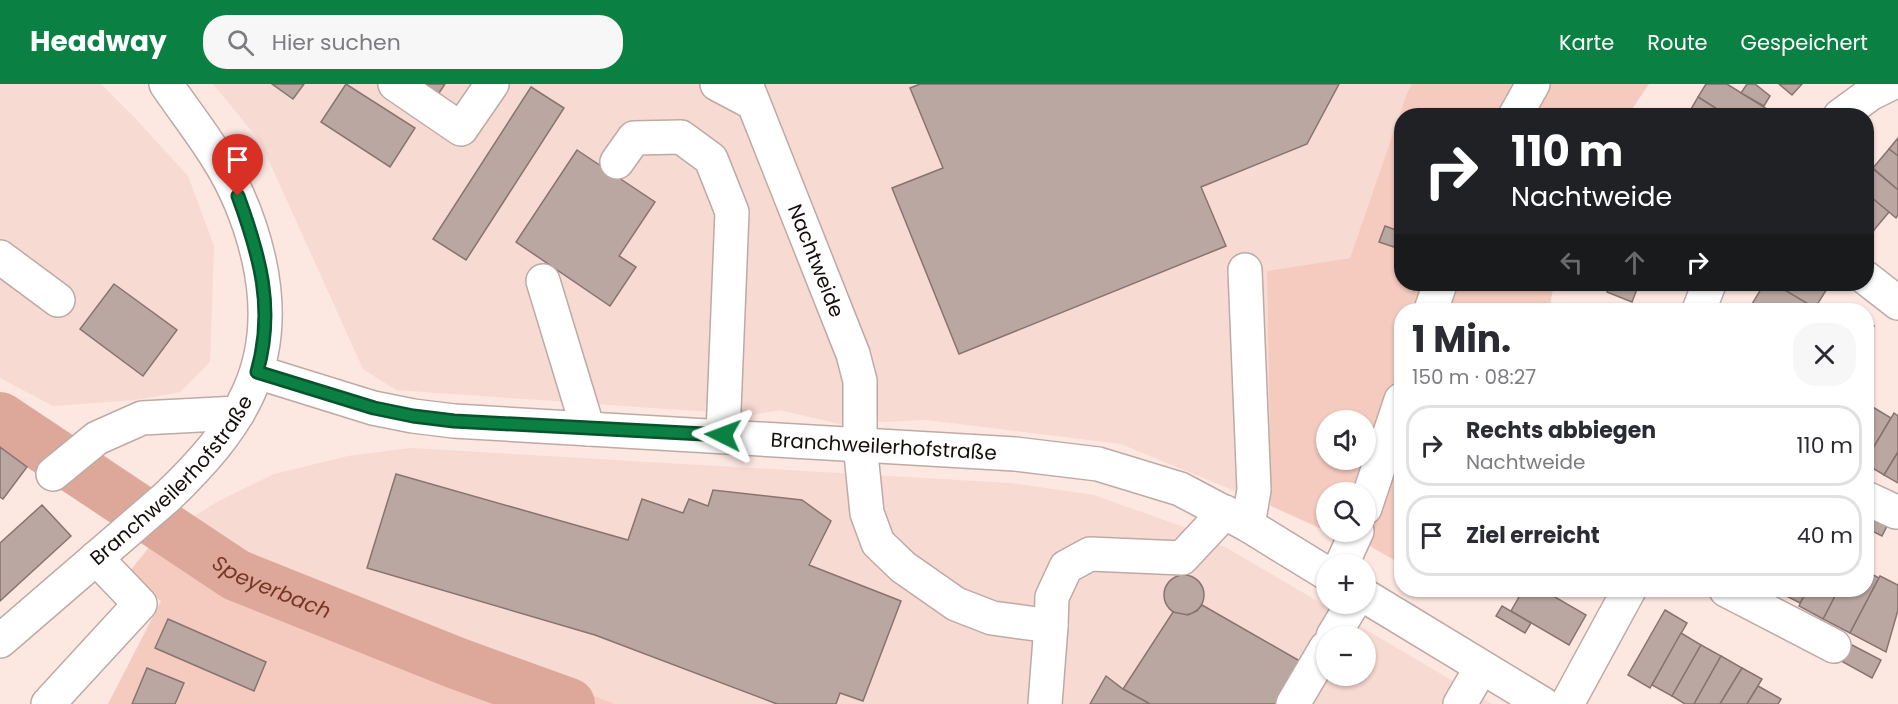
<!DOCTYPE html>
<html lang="de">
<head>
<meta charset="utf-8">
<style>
	:root { --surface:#fff; --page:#f7f7f7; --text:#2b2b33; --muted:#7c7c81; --line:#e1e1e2; --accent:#0b8043 }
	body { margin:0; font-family:Poppins,sans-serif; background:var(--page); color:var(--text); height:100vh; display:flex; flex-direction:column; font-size:22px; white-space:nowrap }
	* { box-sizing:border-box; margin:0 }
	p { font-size:20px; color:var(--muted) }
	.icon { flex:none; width:33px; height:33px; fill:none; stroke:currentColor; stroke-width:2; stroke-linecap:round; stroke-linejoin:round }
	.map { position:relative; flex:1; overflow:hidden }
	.details { position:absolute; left:1394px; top:219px; width:480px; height:294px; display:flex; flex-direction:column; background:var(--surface); border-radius:24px; box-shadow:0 2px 4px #0004 }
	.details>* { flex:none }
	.top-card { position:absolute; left:1394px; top:24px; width:480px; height:183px; border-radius:24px; box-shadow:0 2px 4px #0004; background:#202124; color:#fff; overflow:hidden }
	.tools { position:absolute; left:1316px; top:326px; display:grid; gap:12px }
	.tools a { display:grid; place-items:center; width:60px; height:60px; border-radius:50%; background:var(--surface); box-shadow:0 2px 4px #0004; font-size:30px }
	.pin { position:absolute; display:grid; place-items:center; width:51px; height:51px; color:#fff; margin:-62px -26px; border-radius:50% 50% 50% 0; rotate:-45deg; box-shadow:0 0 6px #0007 }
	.pin .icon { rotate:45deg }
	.me { position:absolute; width:66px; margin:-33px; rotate:273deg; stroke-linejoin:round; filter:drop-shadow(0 0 4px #0008) }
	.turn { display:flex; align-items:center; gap:21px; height:126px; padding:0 18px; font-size:27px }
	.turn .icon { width:78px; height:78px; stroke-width:2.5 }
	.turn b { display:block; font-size:42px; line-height:51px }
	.lanes { display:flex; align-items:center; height:57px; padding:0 18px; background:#0003; justify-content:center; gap:30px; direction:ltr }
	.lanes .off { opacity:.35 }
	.round { display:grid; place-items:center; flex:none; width:63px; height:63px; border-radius:24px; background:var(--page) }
	.overview { display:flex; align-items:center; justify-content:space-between; height:102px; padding:0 18px }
	h1 { font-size:36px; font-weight:700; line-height:45px }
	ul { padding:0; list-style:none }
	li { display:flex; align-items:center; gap:18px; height:81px; margin:0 12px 9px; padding:0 6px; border:3px solid var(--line); border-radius:24px }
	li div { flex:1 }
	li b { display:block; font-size:22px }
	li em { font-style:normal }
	header { display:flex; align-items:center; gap:36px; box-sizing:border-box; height:84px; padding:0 30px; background:var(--accent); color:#fff }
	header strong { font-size:28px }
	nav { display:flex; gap:33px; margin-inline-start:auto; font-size:21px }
	.search { width:420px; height:54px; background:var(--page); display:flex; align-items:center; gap:15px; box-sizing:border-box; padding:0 21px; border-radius:24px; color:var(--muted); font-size:22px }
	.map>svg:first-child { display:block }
	.built { fill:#f7dad2; fill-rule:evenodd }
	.green { fill:#f5cabf; fill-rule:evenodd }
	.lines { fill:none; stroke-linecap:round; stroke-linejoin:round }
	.river { stroke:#dda89a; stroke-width:52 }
	.building { fill:#bba7a2; stroke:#877470; stroke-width:1.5 }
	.minor-casing { stroke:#beaaa5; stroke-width:36 }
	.minor { stroke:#fff; stroke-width:33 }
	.route-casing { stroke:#07532c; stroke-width:15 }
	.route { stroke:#0b8043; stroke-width:10 }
	.labels { text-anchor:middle; stroke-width:4.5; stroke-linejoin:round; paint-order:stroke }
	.street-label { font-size:20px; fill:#150e0d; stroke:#fff }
	.water-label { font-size:21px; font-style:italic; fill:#783726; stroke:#fff }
</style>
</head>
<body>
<header>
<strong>Headway</strong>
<div class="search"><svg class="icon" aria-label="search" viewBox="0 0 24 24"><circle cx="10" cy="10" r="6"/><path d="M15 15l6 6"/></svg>Hier suchen</div>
<nav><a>Karte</a><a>Route</a><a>Gespeichert</a></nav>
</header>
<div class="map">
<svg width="1898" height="620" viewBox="0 0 1898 620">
	<rect width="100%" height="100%" fill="#fce7e1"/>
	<g class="built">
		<polygon points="0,0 101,0 132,31 188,92 214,162 210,278 180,308 136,316 53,322 0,294"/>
		<polygon points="213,0 1412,0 1407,9 1350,174 1267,187 1271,422 1121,360 927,336 839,340 780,326 752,331 396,306 363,285 260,57"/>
		<path d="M410 364 1010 399 1094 411 1184 443 1227 464 1492 620H615L242 475 187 437 217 418 274 390 348 372ZM1326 552H1365V591H1326Z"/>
	</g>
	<g class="green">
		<path d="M1412 0H1649L1628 31 1401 32V200H1554L1549 226H1401V480L1344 447 1365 408H1326V447L1271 422 1267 187 1350 174 1407 9ZM1326 336H1365V375H1326Z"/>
		<polygon points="187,437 242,475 615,620 108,620 161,517 125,493 151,461"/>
	</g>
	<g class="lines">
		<path class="river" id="s1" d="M0 334 236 491 456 579 569 620"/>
	</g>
	<g class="building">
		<polygon points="272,0 304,0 293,15"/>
		<polygon points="346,0 415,44 390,83 321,38"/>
		<polygon points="413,0 445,0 435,15"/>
		<polygon points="920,0 1339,0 1307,60 1201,103 1226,162 959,270 892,104 943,84 910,4"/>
		<polygon points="1706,0 1727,0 1767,25 1763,32 1728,32 1698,13"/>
		<polygon points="1747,0 1755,0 1770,12 1764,22 1741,9"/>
		<polygon points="1779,0 1802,0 1792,11"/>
		<polygon points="531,3 564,24 466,176 433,155"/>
		<polygon points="1698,13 1728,32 1687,32"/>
		<polygon points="1898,54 1898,72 1889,65"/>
		<polygon points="1889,65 1898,72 1898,106 1873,84"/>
		<polygon points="577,66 655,118 619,172 636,183 610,222 516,158"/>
		<polygon points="1866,79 1898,106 1898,131 1896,134 1866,109"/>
		<polygon points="1866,109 1889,128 1874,146 1866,139"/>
		<polygon points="1866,139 1874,146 1866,155"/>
		<polygon points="1385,142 1399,147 1394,163 1379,158"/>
		<polygon points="114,200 177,246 143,292 80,245"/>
		<polygon points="1610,200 1623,200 1637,205 1632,218 1607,208"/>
		<polygon points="1764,200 1775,200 1815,224 1813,226 1762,226 1752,220"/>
		<polygon points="1775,200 1830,200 1815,224"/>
		<polygon points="1866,237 1874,242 1868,251 1866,249"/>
		<polygon points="1871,322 1891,334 1866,376 1866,331"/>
		<polygon points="1894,329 1898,332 1898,368 1884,391 1866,380 1866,376"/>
		<polygon points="0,363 27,383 3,415 0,413"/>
		<polygon points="1898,368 1898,399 1884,391"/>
		<polygon points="396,390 628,456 642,415 683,429 689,415 708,422 713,406 802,416 831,437 809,481 901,517 863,617 840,609 836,620 777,620 595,551 367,484"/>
		<polygon points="42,421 71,452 0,517 0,459"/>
		<polygon points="1875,433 1888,440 1882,452 1868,445"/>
		<polygon points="1866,487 1879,494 1850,549 1823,535 1838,506 1866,506"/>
		<circle cx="1184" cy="511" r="20"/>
		<polygon points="1880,492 1898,501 1898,526 1886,568 1850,549"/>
		<polygon points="1523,506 1543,506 1586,531 1569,561 1511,527"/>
		<polygon points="1775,506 1807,506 1800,519"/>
		<polygon points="1807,506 1838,506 1823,535 1799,522"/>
		<polygon points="1202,521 1305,580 1280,620 1150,620 1123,605 1173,528 1188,531 1197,527"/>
		<polygon points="1502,522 1531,539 1525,549 1496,532"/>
		<polygon points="1665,526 1687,539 1650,604 1628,591"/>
		<polygon points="168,535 266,578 254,607 155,564"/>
		<polygon points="1681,549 1701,561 1672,612 1652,601"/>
		<polygon points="1701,561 1721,572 1694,620 1685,620 1672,612"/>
		<polygon points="1852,561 1881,576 1872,594 1843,578"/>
		<polygon points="1721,572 1742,584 1720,620 1694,620"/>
		<polygon points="147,584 184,599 175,620 132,620"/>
		<polygon points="1742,584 1762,595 1747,620 1720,620"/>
		<polygon points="1106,592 1123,605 1150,620 1090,620"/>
		<polygon points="1758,602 1781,615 1778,620 1747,620"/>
	</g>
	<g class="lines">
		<defs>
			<g id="minor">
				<polyline points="395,0 461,45 492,0"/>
				<polyline points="717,0 753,19"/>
				<path id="s2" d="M746 0 853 270 860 297V360L867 429 878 459 903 483 956 520 992 534 1051 542"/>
				<polyline points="1515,32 1533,0"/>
				<polyline points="1840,32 1870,10 1890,0"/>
				<polyline points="617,78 634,54 681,53 711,75 732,128 723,351"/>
				<polyline points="0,173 58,216"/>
				<polyline points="1245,186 1254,406 1248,441"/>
				<polyline points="1866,194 1898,219"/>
				<polyline points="543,197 588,345"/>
				<polyline points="1431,226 1440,200"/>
				<polyline points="1699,226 1709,200"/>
				<path id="s3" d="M257 288 373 324 413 332 454 337 1015 370 1098 380 1180 405 1248 441 1326 489"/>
				<polyline points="53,390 97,354 142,334 238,329"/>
				<polyline points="1866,414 1896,428"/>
				<polyline points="1365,424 1401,316"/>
				<polyline points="1342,480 1357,447"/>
				<polyline points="1726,506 1834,562"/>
				<polyline points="1365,512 1543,620"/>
				<polyline points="1333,552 1353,519"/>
				<path id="s4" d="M0 557 167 413C240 343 282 281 259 176 251 141 237 105 218 75 202 49 183 25 166 0"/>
				<polyline points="48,620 140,520 96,474"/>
				<polyline points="1045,620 1051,542 1052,513 1066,483 1090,470 1182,474 1225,428"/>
				<polyline points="1293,620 1326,564"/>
				<polyline points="1460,620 1481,584"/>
				<polyline points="1567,620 1629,506"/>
			</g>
		</defs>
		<use href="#minor" class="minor-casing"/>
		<use href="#minor" class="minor"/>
	</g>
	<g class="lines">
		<defs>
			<path id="route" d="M238 112C260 172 275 225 257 288L374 324 413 332 454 337 723 351"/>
		</defs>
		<use href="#route" class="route-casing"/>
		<use href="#route" class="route"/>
	</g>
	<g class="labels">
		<g class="street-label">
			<text dy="7" stroke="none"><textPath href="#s2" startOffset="190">Nachtweide</textPath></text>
			<text dy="7" stroke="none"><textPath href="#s3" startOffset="634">Branchweilerhofstraße</textPath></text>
			<text dy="7" stroke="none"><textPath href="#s4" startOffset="236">Branchweilerhofstraße</textPath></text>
		</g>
		<g class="water-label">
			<text dy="7" stroke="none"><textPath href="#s1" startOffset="321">Speyerbach</textPath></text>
		</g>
	</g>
</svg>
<div class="tools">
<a><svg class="icon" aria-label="sound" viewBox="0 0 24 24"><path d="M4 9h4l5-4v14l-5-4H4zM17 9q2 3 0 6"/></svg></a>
<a><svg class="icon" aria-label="search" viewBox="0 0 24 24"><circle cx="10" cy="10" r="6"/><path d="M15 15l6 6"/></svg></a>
<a>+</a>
<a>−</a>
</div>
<div class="pin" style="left:238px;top:112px;background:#d93025"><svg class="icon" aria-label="arrive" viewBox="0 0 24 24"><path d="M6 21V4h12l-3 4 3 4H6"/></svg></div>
<svg class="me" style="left:723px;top:351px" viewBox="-20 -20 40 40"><path d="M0-17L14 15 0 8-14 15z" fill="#0b8043" stroke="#fff" stroke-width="4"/></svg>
<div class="top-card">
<div class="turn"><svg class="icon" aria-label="right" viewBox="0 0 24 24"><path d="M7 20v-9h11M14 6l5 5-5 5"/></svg><div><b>110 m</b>Nachtweide</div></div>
<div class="lanes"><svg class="icon off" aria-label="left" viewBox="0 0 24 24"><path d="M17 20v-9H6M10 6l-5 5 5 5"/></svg><svg class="icon off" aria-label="ahead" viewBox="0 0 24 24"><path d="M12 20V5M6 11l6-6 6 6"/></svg><svg class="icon" aria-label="right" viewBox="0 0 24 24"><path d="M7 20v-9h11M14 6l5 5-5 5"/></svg></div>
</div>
<section class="details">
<div class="overview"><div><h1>1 Min.</h1><p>150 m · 08:27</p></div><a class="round"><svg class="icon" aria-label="close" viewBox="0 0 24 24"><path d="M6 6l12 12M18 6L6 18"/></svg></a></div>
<ul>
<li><svg class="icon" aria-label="right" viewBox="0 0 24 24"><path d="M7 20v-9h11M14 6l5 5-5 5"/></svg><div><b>Rechts abbiegen</b><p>Nachtweide</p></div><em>110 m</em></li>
<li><svg class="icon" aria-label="arrive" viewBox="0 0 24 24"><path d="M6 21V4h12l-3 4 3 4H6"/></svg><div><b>Ziel erreicht</b></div><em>40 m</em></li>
</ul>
</section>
</div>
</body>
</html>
